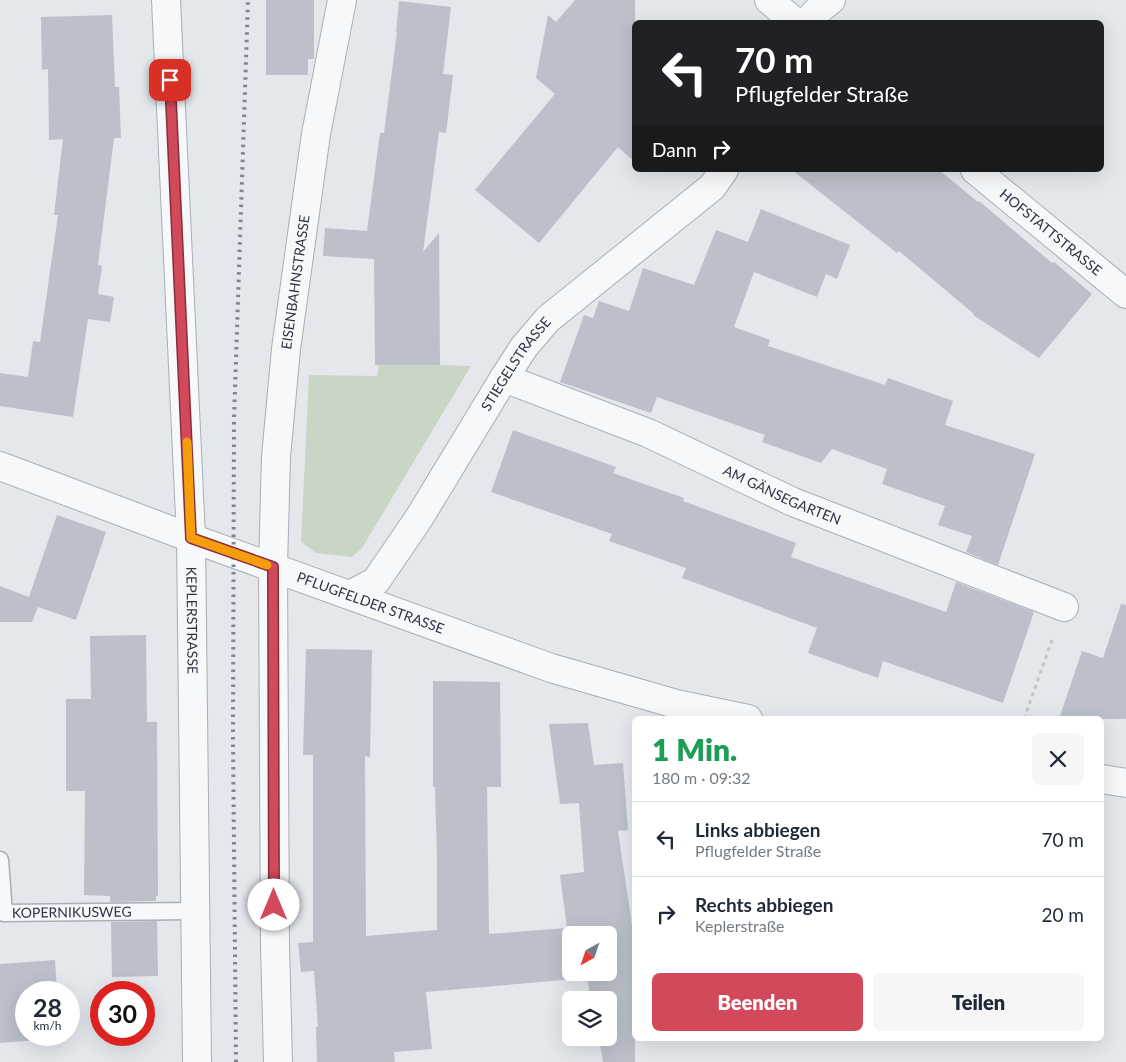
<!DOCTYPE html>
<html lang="de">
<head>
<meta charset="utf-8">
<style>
	:root { --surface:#fff; --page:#f6f6f7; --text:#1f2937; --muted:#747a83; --line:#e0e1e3; --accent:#d1495b }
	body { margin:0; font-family:Lato,sans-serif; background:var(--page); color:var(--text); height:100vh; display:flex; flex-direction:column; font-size:19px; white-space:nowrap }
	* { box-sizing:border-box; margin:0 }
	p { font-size:16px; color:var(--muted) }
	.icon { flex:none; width:28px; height:28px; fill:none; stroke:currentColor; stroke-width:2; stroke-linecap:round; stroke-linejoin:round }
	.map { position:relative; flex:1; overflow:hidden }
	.side { position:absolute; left:632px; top:716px; width:472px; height:325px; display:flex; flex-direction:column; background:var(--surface); border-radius:8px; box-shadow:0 5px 20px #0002 }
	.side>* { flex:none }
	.top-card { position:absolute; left:632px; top:20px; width:472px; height:152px; border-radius:8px; box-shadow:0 5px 20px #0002; background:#202124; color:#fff; overflow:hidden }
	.needle { width:32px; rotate:220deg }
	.fabs { position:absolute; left:562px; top:926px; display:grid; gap:10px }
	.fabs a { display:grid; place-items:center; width:55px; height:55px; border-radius:8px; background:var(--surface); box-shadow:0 5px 20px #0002; font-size:25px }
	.speed { position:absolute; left:15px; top:981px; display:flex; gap:10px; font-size:25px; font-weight:700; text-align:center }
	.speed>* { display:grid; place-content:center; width:65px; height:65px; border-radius:50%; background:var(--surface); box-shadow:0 5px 20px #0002; line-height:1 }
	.speed small { font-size:12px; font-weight:400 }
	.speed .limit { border:8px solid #d22; background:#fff; color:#111 }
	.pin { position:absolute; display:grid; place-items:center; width:42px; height:42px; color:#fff; margin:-21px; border-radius:10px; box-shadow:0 2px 8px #0006 }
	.me { position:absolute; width:55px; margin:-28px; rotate:0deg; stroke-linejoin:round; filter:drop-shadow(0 0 4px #0008) }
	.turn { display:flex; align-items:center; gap:18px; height:105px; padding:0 20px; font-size:22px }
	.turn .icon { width:65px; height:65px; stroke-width:2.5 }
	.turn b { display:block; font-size:35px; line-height:42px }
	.then { display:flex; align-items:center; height:48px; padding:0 20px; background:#0003; gap:10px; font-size:19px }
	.round { display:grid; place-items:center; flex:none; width:52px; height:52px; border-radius:8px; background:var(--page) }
	.head { display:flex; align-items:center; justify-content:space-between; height:85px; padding:0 20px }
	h1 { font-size:30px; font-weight:800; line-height:38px; color:#1e9e55 }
	.action { display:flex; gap:10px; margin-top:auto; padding:10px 20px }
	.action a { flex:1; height:58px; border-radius:8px; background:var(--accent); color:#fff; font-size:20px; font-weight:800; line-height:58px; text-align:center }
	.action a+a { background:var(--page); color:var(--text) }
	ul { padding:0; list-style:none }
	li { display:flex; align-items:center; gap:15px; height:75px; padding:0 20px; border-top:1px solid var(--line) }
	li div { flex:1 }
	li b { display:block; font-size:19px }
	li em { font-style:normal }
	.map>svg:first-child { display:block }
	.green { fill:#c9d6c5 }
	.building { fill:#bbc0ca; fill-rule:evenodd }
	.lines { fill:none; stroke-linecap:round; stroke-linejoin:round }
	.service-casing { stroke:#a9aeb7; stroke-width:19 }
	.minor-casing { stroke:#a9aeb7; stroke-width:30 }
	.path { stroke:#c2c5cb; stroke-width:3; stroke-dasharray:4 4; stroke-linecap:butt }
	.service { stroke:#f7f8fa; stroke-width:16 }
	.minor { stroke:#f7f8fa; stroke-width:28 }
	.rail { stroke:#7d8696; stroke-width:4; stroke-dasharray:2.5 5; stroke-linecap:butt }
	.route-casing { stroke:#882f3b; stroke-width:12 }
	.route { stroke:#d1495b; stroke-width:9 }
	.slow { stroke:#f59e0b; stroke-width:9 }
	.labels { text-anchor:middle; stroke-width:4; stroke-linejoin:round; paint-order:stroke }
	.street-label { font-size:14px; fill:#2b3445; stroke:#f4f6f9 }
</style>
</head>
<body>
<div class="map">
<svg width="1126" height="1062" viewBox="0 0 1126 1062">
	<rect width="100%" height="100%" fill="#e4e7ec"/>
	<polygon class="green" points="379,365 440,365 471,366 362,548 352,557 316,553 301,542 309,375 377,376"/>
	<g class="building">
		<polygon points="266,0 314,0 314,59 308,59 308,75 266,75"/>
		<polygon points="575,0 635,0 635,162 618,147 539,243 475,190 555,94 536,78 548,15 556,22"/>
		<polygon points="399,1 451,7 443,74 453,75 446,133 439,132 423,252 439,233 440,365 375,365 374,259 323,256 325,228 367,231 380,133 384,133 397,32 396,32"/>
		<polygon points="112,15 115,87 119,87 121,138 114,138 98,265 102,266 98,294 114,297 110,322 88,319 73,417 0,406 0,373 28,377 33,341 40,342 58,215 54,215 63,139 49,140 48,69 42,70 41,17"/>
		<polygon points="792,170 939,170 978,202 979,201 1052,263 1054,262 1092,294 1039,358 973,315 974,314 899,251 897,253"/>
		<polygon points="761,209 850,245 837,279 826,274 817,297 754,272 734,327 770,340 768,346 885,385 888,378 953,401 945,425 1035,454 998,565 966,552 972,536 938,525 945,506 882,484 887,469 832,449 821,463 762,442 765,435 657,397 651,413 560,382 584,315 593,318 599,301 629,311 643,268 694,285 716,230 748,242"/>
		<polygon points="513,430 616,467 613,473 684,498 683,501 796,543 791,557 946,612 956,582 1034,612 1003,703 883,661 878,678 808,653 817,628 682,578 686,568 609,541 612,534 491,492"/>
		<polygon points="57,515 106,532 76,620 38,607 32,622 0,622 0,586 29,597"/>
		<polygon points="1121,604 1126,605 1126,719 1059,719 1082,651 1103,658"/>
		<polygon points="146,635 147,722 157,722 158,896 156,896 156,901 110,902 110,896 84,895 85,791 66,791 66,699 91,699 90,636"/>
		<path d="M306 649 372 650 370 757 365 756 366 936 437 930V861L435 787H433V681L500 682 501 787H487L489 934 567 928 560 875 584 872 579 803 560 804 549 724 588 723 594 765 623 763 628 830 618 831 632 925 635 924V1062H603L599 1038H609V1000L591 999 587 978 426 992 432 1049 394 1052 395 1062H317L316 1027H318L314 971 301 972 298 943 313 942V755H303ZM571 935H609V972H571Z"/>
		<polygon points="157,921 158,976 112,977 111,922"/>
		<polygon points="55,960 57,992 26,992 26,1035 60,1035 61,1038 0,1043 0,964"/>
	</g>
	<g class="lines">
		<defs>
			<g id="service">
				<path id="s1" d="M0 860 4 913 194 911"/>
			</g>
			<g id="minor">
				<path id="s2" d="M166 0 191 538 197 1062"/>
				<polyline points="769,0 795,22"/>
				<polyline points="807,22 817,11 831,0"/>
				<path id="s3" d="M975 170 1126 294"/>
				<path id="s4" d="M504 378 648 433 793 502 1064 607"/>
				<path id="s5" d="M0 466 191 538 551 668 676 704 748 719"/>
				<path id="s6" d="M350 595 376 581 419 518 504 378 524 347 548 319 712 187 724 170"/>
				<polyline points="1102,779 1126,783"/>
				<path id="s7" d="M278 1062 275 945 273 567 276 457 286 349 316 134 342 0"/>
			</g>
		</defs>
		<use href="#service" class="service-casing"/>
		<use href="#minor" class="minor-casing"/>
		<polyline class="path" points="1024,719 1053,637"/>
		<use href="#service" class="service"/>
		<use href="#minor" class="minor"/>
		<polyline class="rail" points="236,1062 233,736 234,420 248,0"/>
	</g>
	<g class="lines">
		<defs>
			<polyline id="route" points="170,80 191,538 273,567 274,905"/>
		</defs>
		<use href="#route" class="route-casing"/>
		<use href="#route" class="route"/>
		<polyline class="slow" points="187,442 191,538 267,565"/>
	</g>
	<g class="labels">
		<g class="street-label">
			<text dy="5" stroke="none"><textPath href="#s3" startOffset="98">HOFSTATTSTRASSE</textPath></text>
			<text dy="5" stroke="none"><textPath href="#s7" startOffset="781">EISENBAHNSTRASSE</textPath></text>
			<text dy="5" stroke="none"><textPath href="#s6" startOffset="288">STIEGELSTRASSE</textPath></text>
			<text dy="5" stroke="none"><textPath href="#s4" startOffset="302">AM GÄNSEGARTEN</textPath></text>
			<text dy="5" stroke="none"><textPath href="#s5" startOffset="395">PFLUGFELDER STRASSE</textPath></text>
			<text dy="5" stroke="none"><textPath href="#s2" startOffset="621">KEPLERSTRASSE</textPath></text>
			<text dy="5" stroke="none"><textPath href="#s1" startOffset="121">KOPERNIKUSWEG</textPath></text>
		</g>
	</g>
</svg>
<div class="fabs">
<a><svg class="needle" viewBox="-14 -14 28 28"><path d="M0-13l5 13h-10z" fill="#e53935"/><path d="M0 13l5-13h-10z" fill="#747a83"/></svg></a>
<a><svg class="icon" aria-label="layers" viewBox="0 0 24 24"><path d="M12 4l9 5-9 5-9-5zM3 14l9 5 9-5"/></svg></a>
</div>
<div class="speed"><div>28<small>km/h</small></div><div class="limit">30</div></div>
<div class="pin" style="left:170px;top:80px;background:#d93025"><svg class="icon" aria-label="arrive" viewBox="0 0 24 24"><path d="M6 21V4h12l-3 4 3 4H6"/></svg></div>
<svg class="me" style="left:274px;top:905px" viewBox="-20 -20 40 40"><circle r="19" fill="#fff"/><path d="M0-13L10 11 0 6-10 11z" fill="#d1495b"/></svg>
<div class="top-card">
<div class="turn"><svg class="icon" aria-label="left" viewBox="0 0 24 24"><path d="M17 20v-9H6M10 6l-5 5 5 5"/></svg><div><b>70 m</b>Pflugfelder Straße</div></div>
<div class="then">Dann<svg class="icon" aria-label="right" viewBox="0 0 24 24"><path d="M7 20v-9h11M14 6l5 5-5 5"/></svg></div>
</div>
<section class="side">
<div class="head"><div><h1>1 Min.</h1><p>180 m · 09:32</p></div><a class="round"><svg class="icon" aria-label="close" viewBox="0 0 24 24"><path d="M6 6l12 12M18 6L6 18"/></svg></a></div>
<ul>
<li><svg class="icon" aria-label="left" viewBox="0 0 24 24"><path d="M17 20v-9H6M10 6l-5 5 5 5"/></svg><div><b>Links abbiegen</b><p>Pflugfelder Straße</p></div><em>70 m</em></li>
<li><svg class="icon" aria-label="right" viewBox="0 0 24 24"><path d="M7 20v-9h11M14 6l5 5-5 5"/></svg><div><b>Rechts abbiegen</b><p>Keplerstraße</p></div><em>20 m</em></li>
</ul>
<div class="action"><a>Beenden</a><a>Teilen</a></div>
</section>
</div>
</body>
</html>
